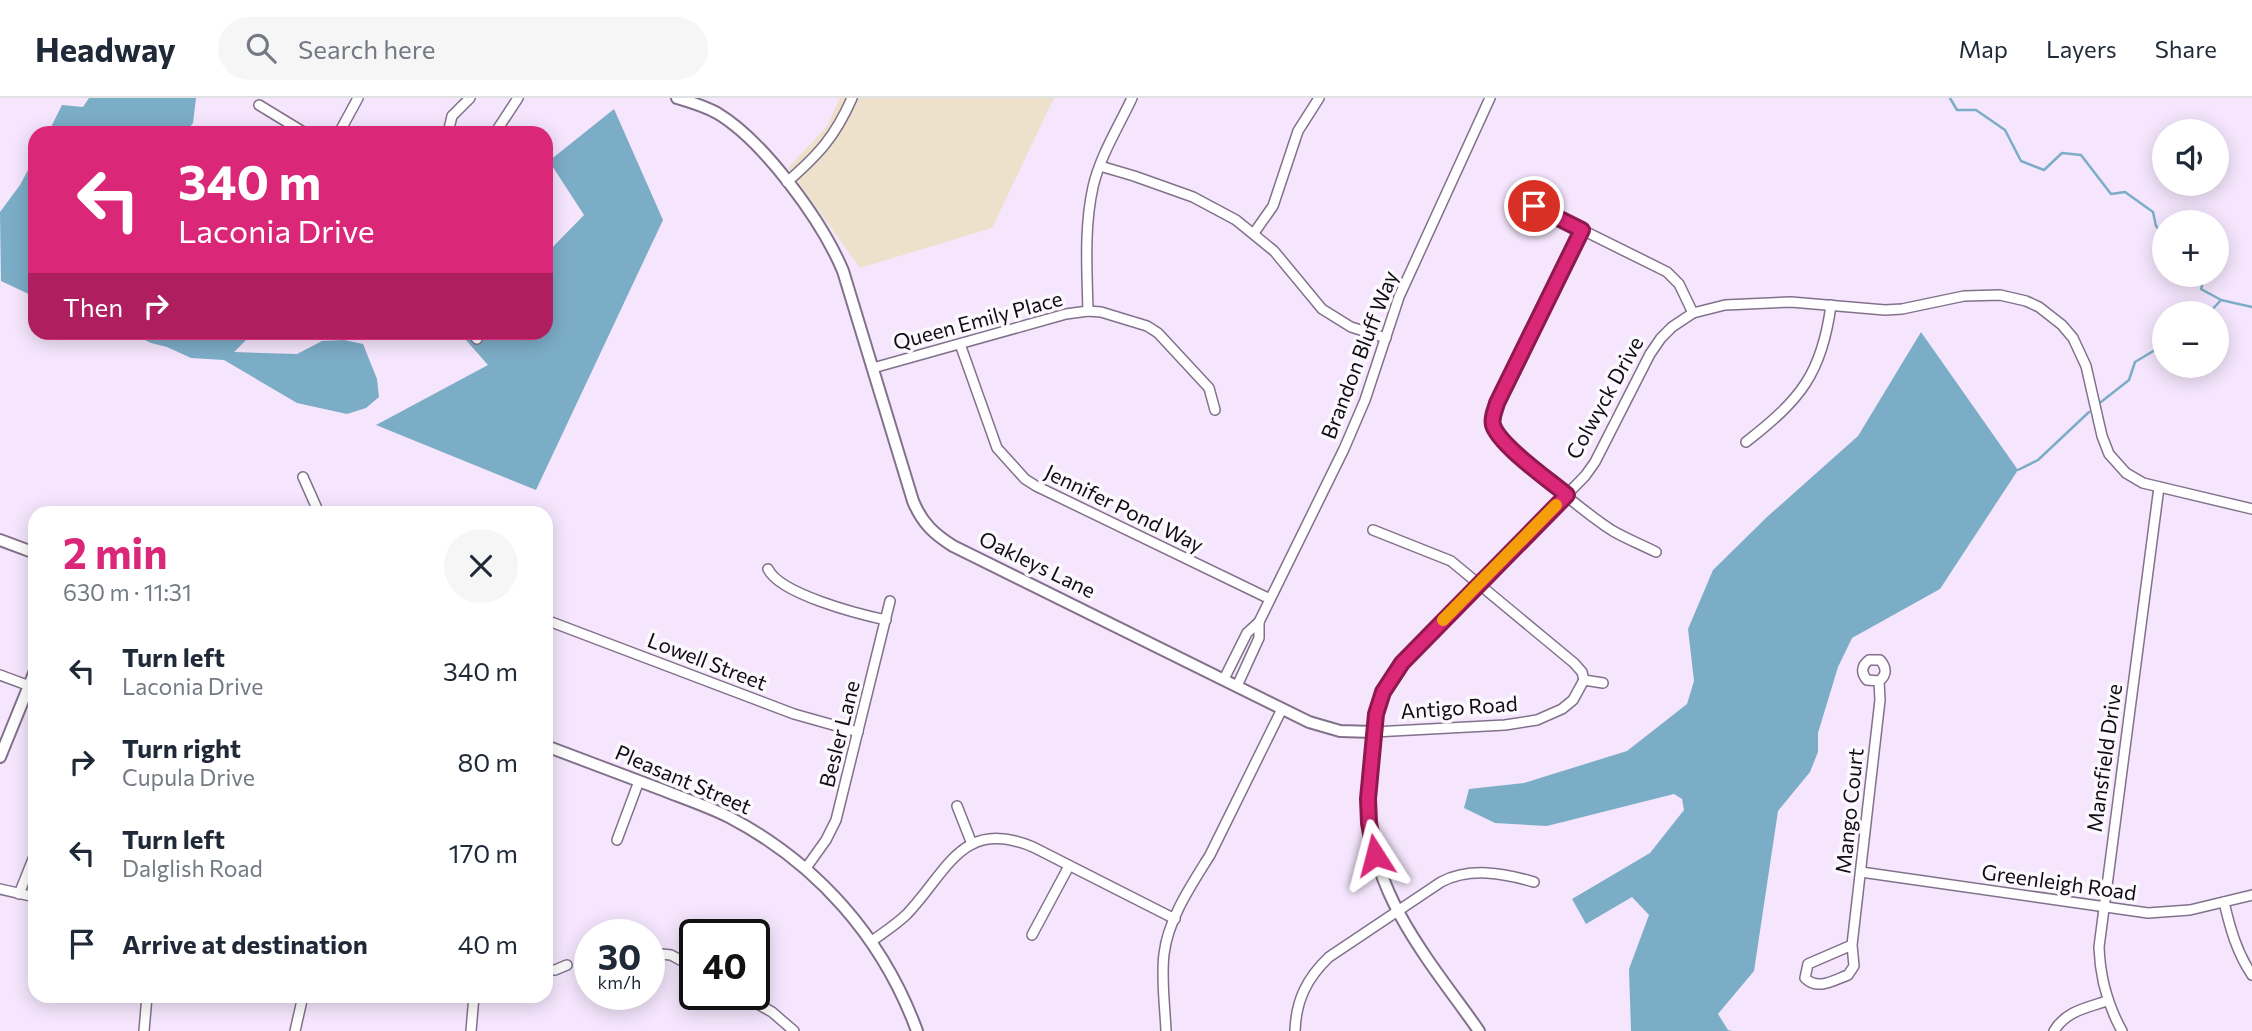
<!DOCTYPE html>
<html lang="en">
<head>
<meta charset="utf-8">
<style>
	:root { --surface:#fff; --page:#f6f6f7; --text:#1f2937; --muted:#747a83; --line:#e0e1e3; --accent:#db2777 }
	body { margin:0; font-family:Commissioner,sans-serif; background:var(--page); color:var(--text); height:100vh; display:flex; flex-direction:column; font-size:26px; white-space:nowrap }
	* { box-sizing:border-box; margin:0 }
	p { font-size:23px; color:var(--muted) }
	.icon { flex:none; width:38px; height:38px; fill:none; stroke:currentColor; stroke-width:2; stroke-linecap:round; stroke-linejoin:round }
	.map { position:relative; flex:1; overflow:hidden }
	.details { position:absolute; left:28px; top:408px; width:525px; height:497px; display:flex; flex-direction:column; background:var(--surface); border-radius:21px; box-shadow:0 4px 18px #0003 }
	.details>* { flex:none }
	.hud { position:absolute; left:28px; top:28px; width:525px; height:214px; border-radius:21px; box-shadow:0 4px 18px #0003; background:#db2777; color:#fff; overflow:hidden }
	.fabs { position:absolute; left:2152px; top:21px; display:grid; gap:14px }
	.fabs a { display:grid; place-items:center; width:77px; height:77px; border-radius:50%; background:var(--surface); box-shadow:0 4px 18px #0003; font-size:35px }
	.speed { position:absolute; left:574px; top:821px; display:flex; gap:14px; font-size:35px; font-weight:700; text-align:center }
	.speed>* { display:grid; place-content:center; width:91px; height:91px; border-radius:50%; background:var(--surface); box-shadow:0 4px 18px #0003; line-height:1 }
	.speed small { font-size:18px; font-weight:400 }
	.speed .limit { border:4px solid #111; border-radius:10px; background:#fff; color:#111 }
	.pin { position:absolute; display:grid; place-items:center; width:60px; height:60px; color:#fff; margin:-30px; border:4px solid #fff; border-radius:50%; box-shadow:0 2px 7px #0007 }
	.me { position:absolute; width:77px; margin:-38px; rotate:351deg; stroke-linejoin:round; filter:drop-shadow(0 0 5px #0008) }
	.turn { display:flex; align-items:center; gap:24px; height:147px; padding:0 35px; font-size:32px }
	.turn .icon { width:91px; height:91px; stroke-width:2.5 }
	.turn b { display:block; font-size:49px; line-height:60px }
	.then { display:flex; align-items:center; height:66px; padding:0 35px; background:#0003; gap:14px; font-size:26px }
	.round { display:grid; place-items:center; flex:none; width:74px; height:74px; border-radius:37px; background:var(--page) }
	.summary { display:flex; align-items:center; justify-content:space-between; height:119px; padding:0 35px }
	h1 { font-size:42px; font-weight:700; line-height:52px; color:var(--accent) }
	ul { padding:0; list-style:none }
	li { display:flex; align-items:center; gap:21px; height:91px; padding:0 35px }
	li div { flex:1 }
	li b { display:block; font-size:26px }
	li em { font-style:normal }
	header { display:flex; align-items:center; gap:42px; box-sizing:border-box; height:98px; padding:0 35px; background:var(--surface); border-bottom:2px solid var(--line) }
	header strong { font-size:33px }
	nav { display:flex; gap:38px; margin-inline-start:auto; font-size:24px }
	.search { width:490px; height:63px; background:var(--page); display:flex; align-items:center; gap:18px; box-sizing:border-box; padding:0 24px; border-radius:38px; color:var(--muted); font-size:26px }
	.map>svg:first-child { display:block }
	.industrial { fill:#ede1cc }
	.water { fill:#7cadc7 }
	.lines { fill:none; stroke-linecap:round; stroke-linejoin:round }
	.stream { stroke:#7cadc7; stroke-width:2.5 }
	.minor-casing { stroke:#82718b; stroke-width:12 }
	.tertiary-casing { stroke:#82718b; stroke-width:14 }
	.minor { stroke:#fff; stroke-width:9 }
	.tertiary { stroke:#fff; stroke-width:10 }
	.route-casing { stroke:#8e194d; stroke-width:18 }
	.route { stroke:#db2777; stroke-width:12 }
	.slow { stroke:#f59e0b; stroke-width:12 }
	.labels { text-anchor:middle; stroke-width:7; stroke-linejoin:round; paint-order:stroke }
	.street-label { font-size:21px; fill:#110b14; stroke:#fbf8fe }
</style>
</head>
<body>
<header>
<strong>Headway</strong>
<div class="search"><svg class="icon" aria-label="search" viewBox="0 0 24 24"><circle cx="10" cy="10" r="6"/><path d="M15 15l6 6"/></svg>Search here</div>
<nav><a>Map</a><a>Layers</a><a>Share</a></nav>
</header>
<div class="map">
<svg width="2252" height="933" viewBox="0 0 2252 933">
	<rect width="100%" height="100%" fill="#f5e6fd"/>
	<polygon class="industrial" points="840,0 1054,0 992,130 860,170 788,70 827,28"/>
	<g class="water">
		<polygon points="89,0 196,0 193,25 185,35 48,35 62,7 83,9"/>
		<polygon points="614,11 663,122 536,392 376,327 488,267 465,241 471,235 546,234 546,156 584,117 549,63"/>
		<polygon points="35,59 35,199 1,183 0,114 20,87"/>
		<polygon points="1921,234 2018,372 1940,491 1852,540 1838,569 1818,635 1818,654 1810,674 1778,713 1754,873 1718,916 1728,932 1732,933 1631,933 1629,871 1649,817 1632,799 1586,826 1572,801 1650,755 1684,712 1682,701 1674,696 1547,728 1495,725 1464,710 1469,691 1524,685 1627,653 1687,606 1694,583 1688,531 1713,472 1767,419 1858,338"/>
		<polygon points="130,235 259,235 246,242 234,254 297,256 322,243 344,242 363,246 377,281 379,299 366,310 347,316 297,305 224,262 191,260 167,249 151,245"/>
	</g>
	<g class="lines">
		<g class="stream">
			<polyline points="1950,0 1957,12 1976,12 2005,32 2021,63 2044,72 2062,55 2081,57 2111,96 2125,94 2153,114 2156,128 2165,138"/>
			<polyline points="2205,177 2201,191 2221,202"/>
			<polyline points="2209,215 2221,202 2252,209"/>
			<polyline points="2217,225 2222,232 2217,235"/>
			<polyline points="2101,304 2129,282 2135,264 2160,249 2165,248"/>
			<polyline points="2018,372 2038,362 2089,314"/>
		</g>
		<defs>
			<g id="minor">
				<polyline points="259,7 305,35"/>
				<polyline points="339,35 358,0"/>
				<polyline points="448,35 452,18 470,0"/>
				<polyline points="495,35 518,0"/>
				<polyline points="1100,68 1134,78 1193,99 1236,122 1274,153 1322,211 1351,229 1386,240"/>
				<path d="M787 84C818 57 835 39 852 0"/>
				<polyline points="1534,108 1667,174 1679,186 1693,215"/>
				<path d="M1582 132 1497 305C1494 314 1491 322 1495 331 1503 349 1592 420 1613 433 1627 441 1642 447 1656 454"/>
				<polyline points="1254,135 1273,108 1298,33 1319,0"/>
				<path d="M1088 213C1087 172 1084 129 1093 89 1100 58 1119 28 1132 0"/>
				<polyline points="471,234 477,241"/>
				<polyline points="960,246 997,350 1025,381 1036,388 1270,501"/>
				<polyline points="873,270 1066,216 1088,213 1101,214 1147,228 1158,235 1209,290 1215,312"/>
				<path d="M1746 344C1800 302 1822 276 1831 207"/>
				<polyline points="303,379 319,415"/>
				<polyline points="1373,432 1451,463 1574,565 1582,574 1584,582 1603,585"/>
				<path d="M768 471C780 496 858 516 886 522"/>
				<polyline points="546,522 794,616 858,634"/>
				<polyline points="1259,524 1344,351 1365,302 1399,199 1490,0"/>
				<polyline points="0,577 35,590"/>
				<polyline points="1224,581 1247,535 1259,524 1259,540 1237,588"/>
				<path d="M1584 582 1573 602 1562 611 1537 622 1505 627 1374 634C1377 607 1385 586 1402 565L1585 378 1595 364 1650 256 1661 240 1672 229 1693 215 1725 207 1791 204 1885 212 1902 211 1964 198 2000 197 2026 203 2039 209 2062 227 2073 240 2086 268 2102 338 2109 356 2126 375 2143 385 2252 411"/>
				<polyline points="957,708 972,746"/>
				<polyline points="617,742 639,683"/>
				<polyline points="806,770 826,742 836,722 890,503"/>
				<polyline points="1861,774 2148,815 2190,812 2252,797"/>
				<polyline points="0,791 35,799"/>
				<polyline points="19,796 35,756"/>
				<path d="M2224 804C2230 830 2237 855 2252 877"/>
				<polyline points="1032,837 1069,768"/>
				<path d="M872 843C884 834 897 826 907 816 948 773 962 719 1033 749L1175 821"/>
				<path d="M1852 847 1854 868 1848 877C1834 882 1818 893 1805 880L1808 866 1852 847 1880 602 1879 583C1887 577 1887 570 1880 562H1869C1861 568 1861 575 1867 582L1879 583"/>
				<polyline points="651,855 671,857 695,870"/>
				<polyline points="546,872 555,872 567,867"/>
				<polyline points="740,896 772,914 794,933"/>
				<polyline points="144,933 147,898"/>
				<polyline points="295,933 303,898"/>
				<polyline points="471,933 474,898"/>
				<path d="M1166 933C1165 908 1161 881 1164 856 1168 821 1192 786 1210 757L1282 611"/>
				<path d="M1295 933C1296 902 1307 880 1329 859L1441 784C1470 769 1503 775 1534 784"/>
				<path d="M2054 933C2066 913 2086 910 2107 903"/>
				<path d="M2122 933C2107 906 2100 879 2099 849L2159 389"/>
			</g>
			<g id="tertiary">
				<path d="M677 0C691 4 704 8 717 15 764 43 822 123 843 173L913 403C922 425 934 436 953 448L1309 624 1340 633 1374 634C1371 664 1367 695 1370 725 1377 805 1435 870 1479 933"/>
				<polyline points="0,442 35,455"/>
				<path d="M546 648C584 662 622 677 660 691 683 700 707 708 729 719 817 765 883 840 917 933"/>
				<polyline points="0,659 35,573"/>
			</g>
		</defs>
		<use href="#minor" class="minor-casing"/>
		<use href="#tertiary" class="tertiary-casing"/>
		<use href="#minor" class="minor"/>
		<use href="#tertiary" class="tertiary"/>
	</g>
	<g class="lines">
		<defs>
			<path id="route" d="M1375 757 1369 725 1368 701 1376 616 1383 594 1402 565 1567 397C1549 382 1499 347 1493 327 1491 319 1495 313 1497 305L1582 132 1534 108"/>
		</defs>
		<use href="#route" class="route-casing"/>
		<use href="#route" class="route"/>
		<polyline class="slow" points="1443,522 1556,407"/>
	</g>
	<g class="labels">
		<g class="street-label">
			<text transform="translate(978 223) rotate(-15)" y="7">Queen Emily Place</text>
			<text transform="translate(1360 257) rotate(-69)" y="7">Brandon Bluff Way</text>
			<text transform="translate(1605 300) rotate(-61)" y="7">Colwyck Drive</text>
			<text transform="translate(1124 411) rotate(26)" y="7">Jennifer Pond Way</text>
			<text transform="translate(1037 467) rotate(26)" y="7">Oakleys Lane</text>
			<text transform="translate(707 564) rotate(21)" y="7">Lowell Street</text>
			<text transform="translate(1459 610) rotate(-4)" y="7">Antigo Road</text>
			<text transform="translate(840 636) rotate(-76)" y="7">Besler Lane</text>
			<text transform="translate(2105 660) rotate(-82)" y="7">Mansfield Drive</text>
			<text transform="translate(683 682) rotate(23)" y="7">Pleasant Street</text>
			<text transform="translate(1850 713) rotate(-84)" y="7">Mango Court</text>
			<text transform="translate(2059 785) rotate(8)" y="7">Greenleigh Road</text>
		</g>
	</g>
</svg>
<div class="fabs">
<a><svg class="icon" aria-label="sound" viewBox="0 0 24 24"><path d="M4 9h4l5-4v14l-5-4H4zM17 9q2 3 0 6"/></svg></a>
<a>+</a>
<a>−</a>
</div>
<div class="speed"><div>30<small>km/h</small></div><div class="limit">40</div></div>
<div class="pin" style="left:1534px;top:108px;background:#d93025"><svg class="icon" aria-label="arrive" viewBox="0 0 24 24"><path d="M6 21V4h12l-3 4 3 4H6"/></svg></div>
<svg class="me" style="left:1375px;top:757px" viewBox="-20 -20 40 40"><path d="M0-17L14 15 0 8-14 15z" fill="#db2777" stroke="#fff" stroke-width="4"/></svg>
<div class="hud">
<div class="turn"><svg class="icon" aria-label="left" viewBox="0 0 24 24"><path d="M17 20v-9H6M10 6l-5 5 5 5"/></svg><div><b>340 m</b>Laconia Drive</div></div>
<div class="then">Then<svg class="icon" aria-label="right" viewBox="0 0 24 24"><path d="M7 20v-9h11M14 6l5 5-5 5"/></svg></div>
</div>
<section class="details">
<div class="summary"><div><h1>2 min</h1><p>630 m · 11:31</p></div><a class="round"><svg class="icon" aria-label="close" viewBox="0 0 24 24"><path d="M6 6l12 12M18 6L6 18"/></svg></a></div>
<ul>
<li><svg class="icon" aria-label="left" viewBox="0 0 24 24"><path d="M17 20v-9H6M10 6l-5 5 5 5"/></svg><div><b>Turn left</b><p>Laconia Drive</p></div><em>340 m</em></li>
<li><svg class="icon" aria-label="right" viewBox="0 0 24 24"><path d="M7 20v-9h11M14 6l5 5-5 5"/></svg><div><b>Turn right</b><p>Cupula Drive</p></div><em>80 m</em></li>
<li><svg class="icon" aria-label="left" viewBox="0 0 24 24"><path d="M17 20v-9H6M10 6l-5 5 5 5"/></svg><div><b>Turn left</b><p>Dalglish Road</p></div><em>170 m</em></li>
<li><svg class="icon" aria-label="arrive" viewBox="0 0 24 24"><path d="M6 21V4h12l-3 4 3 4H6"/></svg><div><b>Arrive at destination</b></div><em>40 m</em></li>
</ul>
</section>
</div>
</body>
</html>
